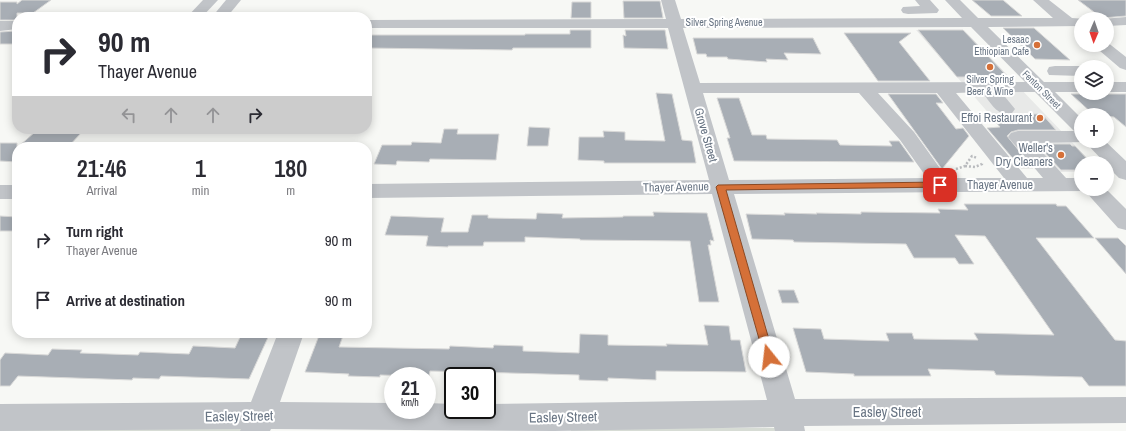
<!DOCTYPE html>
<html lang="en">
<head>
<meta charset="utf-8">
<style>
	:root { --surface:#fff; --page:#f7f7f7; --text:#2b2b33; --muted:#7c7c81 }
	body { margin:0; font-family:"Archivo Narrow",sans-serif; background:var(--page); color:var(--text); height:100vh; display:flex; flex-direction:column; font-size:15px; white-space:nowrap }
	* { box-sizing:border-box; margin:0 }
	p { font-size:13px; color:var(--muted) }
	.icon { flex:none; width:22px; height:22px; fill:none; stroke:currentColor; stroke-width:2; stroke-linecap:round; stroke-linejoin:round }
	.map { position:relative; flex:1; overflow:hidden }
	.panel { position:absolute; left:12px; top:142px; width:360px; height:196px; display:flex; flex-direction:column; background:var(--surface); border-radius:16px; box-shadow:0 2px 10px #0003 }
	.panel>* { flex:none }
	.guide { position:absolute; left:12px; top:12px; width:360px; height:122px; border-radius:16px; box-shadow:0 2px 10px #0003; background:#fff; color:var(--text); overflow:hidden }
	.needle { width:26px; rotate:182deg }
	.buttons { position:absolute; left:1074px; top:12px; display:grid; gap:8px }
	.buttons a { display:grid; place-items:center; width:40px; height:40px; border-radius:50%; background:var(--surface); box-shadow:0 2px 10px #0003; font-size:20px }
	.speed { position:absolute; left:384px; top:367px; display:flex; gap:8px; font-size:20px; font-weight:700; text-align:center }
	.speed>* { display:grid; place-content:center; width:52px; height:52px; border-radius:50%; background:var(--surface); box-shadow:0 2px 10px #0003; line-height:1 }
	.speed small { font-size:10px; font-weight:400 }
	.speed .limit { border:2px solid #111; border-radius:6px; background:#fff; color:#111 }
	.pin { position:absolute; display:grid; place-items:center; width:34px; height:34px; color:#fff; margin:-17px; border-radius:8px; box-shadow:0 2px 6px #0006 }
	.me { position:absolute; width:44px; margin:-22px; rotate:344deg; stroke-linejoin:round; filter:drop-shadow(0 0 3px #0008) }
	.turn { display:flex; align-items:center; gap:14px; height:84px; padding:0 20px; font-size:18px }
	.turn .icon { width:52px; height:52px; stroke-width:2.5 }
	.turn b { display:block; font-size:28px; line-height:34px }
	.lanes { display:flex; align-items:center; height:38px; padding:0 20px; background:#0003; justify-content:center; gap:20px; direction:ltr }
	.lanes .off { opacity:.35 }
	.eta { display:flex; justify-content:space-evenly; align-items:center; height:68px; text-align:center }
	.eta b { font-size:24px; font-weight:600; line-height:28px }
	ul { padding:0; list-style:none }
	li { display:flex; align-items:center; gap:12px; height:60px; padding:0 20px }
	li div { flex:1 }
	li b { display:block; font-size:15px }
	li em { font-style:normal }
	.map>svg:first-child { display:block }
	.built { fill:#e8e9e8 }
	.green { fill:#d7dcd5 }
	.building { fill:#a8aeb5; stroke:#d9d9d8 }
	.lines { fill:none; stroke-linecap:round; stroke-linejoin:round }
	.path { stroke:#b9bbbe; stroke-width:2.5; stroke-dasharray:2 2; stroke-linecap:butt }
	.minor { fill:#c1c4c8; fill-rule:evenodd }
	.route { fill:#d57038; stroke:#8a4924 }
	.poi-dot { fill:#d57038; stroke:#fff; stroke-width:1.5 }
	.labels { text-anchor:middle; stroke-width:4; stroke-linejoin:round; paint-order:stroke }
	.far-street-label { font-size:10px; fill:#697584; stroke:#fff }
	.far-poi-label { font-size:10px; fill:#697584; stroke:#fff; text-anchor:end }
	.poi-label { font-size:12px; fill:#697584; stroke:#fff; text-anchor:end }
	.street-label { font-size:12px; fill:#697584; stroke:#fff }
	.near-street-label { font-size:14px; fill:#697584; stroke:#fff }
</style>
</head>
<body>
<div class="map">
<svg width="1126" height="431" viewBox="0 0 1126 431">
	<rect width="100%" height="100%" fill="#f7f8f5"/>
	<polygon class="built" points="916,30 964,30 1092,163 1081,163 1081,172 1040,172"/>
	<g class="green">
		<polygon points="0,423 246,427 244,431 0,431"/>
		<polygon points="571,426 776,428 777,431 571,431"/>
	</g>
	<g class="building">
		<polygon points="22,0 51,0 33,13 17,13 17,20 0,20 0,2 17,2 17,4"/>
		<polygon points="972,0 1003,0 1022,16 991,16"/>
		<polygon points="1078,0 1126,0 1126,16 1102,18"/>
		<polygon points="623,1 660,1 663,18 624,18"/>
		<polygon points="572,2 591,2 591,18 571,18"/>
		<polygon points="1003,28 1034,28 1070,60 1035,59"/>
		<polygon points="570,30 591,30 591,48 513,48 512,50 367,48 367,35 525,35 525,34 570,34"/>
		<polygon points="625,30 665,30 668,49 624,48 623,35 626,36"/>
		<polygon points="918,30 963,30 1008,77 957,77"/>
		<polygon points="17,31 17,44 0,44 0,32"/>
		<polygon points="844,33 911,33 899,42 930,81 878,81"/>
		<polygon points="693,38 813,38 821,54 784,53 788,60 766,59 767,62 728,59 727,57 707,57 706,54 697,54"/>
		<polygon points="656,93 672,94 682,140 692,141 696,163 604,163 604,161 578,160 579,137 604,137 603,131 625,132 625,140 665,141"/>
		<polygon points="888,94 936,94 943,103 936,103 956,129 963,128 969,136 942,169"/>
		<polygon points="1071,94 1126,94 1126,127 1114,117 1094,115"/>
		<polygon points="717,98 739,98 752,135 766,135 767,139 837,140 840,145 892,146 889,141 899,141 914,162 734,161 727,138 730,138"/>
		<polygon points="989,114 1007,115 1013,114 1042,114 1056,130 1018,130 1011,132 1007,136 1033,168 1021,168 987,128 1000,127"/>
		<polygon points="529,127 550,128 548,146 527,146"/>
		<polygon points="444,129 458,129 457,134 499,134 496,160 430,159 429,162 397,161 396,165 374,164 382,145 411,145 412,142 441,143"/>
		<polygon points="35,132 53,133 81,133 68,147 18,147"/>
		<polygon points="0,143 17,143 17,162 0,161"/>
		<polygon points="1037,144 1070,144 1072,146 1075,146 1091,163 1081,163 1081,170 1061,170"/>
		<polygon points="964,204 1056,204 1057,206 1066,206 1094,238 1036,238 1115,340 1126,341 1126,386 1089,386 1082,377 996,375 994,371 928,369 931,376 854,376 854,374 806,372 793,328 821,329 824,339 889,341 886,333 912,333 914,339 978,340 974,333 1054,335 985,236 955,235 974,264 959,264 955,258 914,258 906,244 794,242 793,240 752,239 746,214 785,215 784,213 817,214 816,213 861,214 861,212 940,213 938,209 968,210"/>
		<polygon points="653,212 707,213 714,241 710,240 711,245 708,245 719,302 699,302 690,241 580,240 580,239 525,237 525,242 484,242 483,246 448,246 448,247 426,246 428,236 385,235 391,216 444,218 441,232 468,232 472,215 488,215 488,218 536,219 537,213 563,214 562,218 623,217 623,216 654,216"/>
		<polygon points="0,216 17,217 17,231 0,231"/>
		<polygon points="1095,238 1118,238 1126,246 1126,274"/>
		<polygon points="778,290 794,290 799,303 782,303"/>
		<polygon points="704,325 729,326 731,340 740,340 746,372 656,371 656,380 608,378 608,381 579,380 579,375 475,372 430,371 429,376 380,375 380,377 348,376 349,374 305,372 320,333 344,333 339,347 449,349 450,346 493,348 494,345 523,346 523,351 579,353 580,334 608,335 608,345 667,346 666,344 708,345"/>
		<polygon points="242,333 270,333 249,379 161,376 159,379 133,378 132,380 18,376 10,386 0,386 0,360 5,353 48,355 52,349 82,350 80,353 138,355 140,352 189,354 193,346 235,348"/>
	</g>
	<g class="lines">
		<g class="path">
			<polyline points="965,166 975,167 982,164 982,162"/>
			<polyline points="956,169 965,166 972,156 977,158"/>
		</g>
		<g class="minor">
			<polygon points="203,0 218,0 202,17 187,17"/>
			<polygon points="226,0 241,0 227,17 212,17"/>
			<path d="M661 0H675L681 19 962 18 945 0H960L978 18H1053L1033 0H1049L1072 18 1086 19H1081V26L988 27 1044 82H1081V92H1055L1081 118V141H1105L1126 161V180L1119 178 1107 166V163H1105L1085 142 1034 143 1066 178H1081V189H1106L1126 209V230L1118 228 1085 191 734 194 795 399 1126 397V423L804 426 805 431H775L774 427 554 431 271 429 270 431H240L241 429 0 431V404L251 402 278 333H304L280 402 393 403V410H427V403L453 404V410H487V404L767 400 712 194 367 198V184L709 180 668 28H367V20L666 19ZM971 27 1025 82 700 83 683 28ZM982 92C991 103 997 117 1012 113L1015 109 1001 92H1035L1074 131H1018L1011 133 1008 137 1043 178H1027L956 93ZM703 93H859L900 140 927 178 729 180ZM878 93H937L1004 178H947L914 132Z"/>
			<polygon points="915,0 930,0 939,10 937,13 908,14 903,13 901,10 903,7 920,6"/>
			<polygon points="1126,17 1126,25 1107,26 1107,19 1102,19"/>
			<polygon points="0,21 17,21 17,29 0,31"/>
			<polygon points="1107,42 1126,57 1126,70 1120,68 1093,45 1107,45"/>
			<polygon points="1055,66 1081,66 1085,67 1081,67 1081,76 1049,75 1047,71 1049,67"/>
			<rect x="1107" y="82" width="19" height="10"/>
			<rect x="0" y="185" width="17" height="14"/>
		</g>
	</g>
	<polygon class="route" points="940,182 943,183 945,185 943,187 726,190 774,357 773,360 769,362 765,360 716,187 718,185"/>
	<g class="poi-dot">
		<circle cx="1037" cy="45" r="4"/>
		<circle cx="990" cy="67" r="4"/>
		<circle cx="1040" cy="118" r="4"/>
		<circle cx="1061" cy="155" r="4"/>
	</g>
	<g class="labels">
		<g class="far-street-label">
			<text x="724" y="26">Silver Spring Avenue</text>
			<text transform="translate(1042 89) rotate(45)" y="4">Fenton Street</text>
		</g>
		<g class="far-poi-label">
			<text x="1029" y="43">Lesaac<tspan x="1029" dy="12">Ethiopian Cafe</tspan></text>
			<text x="990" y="83" text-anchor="middle">Silver Spring<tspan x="990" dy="12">Beer &amp; Wine</tspan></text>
		</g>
		<g class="poi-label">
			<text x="1032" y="122">Effoi Restaurant</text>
			<text x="1053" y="152">Weller's<tspan x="1053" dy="14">Dry Cleaners</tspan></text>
		</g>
		<g class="street-label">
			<text transform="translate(706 135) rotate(74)" y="4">Grove Street</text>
			<text x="1000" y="189">Thayer Avenue</text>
			<text transform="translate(676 187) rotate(-1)" y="4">Thayer Avenue</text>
		</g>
		<g class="near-street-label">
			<text x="887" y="417">Easley Street</text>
			<text transform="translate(239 416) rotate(-1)" y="5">Easley Street</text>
			<text transform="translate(563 417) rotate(-1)" y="5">Easley Street</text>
		</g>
	</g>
</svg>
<div class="buttons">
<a><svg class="needle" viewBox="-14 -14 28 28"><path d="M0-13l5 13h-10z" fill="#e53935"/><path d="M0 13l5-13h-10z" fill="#7c7c81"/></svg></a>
<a><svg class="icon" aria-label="layers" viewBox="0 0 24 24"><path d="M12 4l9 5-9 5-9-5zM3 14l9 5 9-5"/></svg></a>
<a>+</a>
<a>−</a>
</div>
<div class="speed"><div>21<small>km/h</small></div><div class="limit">30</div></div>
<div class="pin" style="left:940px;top:185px;background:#d93025"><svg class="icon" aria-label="arrive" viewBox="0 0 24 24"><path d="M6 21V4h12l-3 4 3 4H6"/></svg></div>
<svg class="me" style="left:769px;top:357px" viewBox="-20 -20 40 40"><circle r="19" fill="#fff"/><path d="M0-13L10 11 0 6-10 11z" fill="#d57038"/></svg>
<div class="guide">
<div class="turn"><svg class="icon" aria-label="right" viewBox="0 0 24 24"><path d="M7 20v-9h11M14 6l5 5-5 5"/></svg><div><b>90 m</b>Thayer Avenue</div></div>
<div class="lanes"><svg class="icon off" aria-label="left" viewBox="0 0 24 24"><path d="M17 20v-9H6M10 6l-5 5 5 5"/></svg><svg class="icon off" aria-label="ahead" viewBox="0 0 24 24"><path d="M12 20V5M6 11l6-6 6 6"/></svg><svg class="icon off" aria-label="ahead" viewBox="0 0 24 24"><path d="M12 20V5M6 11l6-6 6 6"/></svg><svg class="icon" aria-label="right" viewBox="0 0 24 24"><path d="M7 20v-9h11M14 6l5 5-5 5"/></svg></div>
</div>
<section class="panel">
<div class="eta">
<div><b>21:46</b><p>Arrival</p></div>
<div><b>1</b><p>min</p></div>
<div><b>180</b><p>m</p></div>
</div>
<ul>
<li><svg class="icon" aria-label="right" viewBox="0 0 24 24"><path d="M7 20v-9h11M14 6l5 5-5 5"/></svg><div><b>Turn right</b><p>Thayer Avenue</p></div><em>90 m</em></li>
<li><svg class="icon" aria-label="arrive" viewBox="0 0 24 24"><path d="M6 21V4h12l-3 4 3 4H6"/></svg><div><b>Arrive at destination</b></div><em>90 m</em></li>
</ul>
</section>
</div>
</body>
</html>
